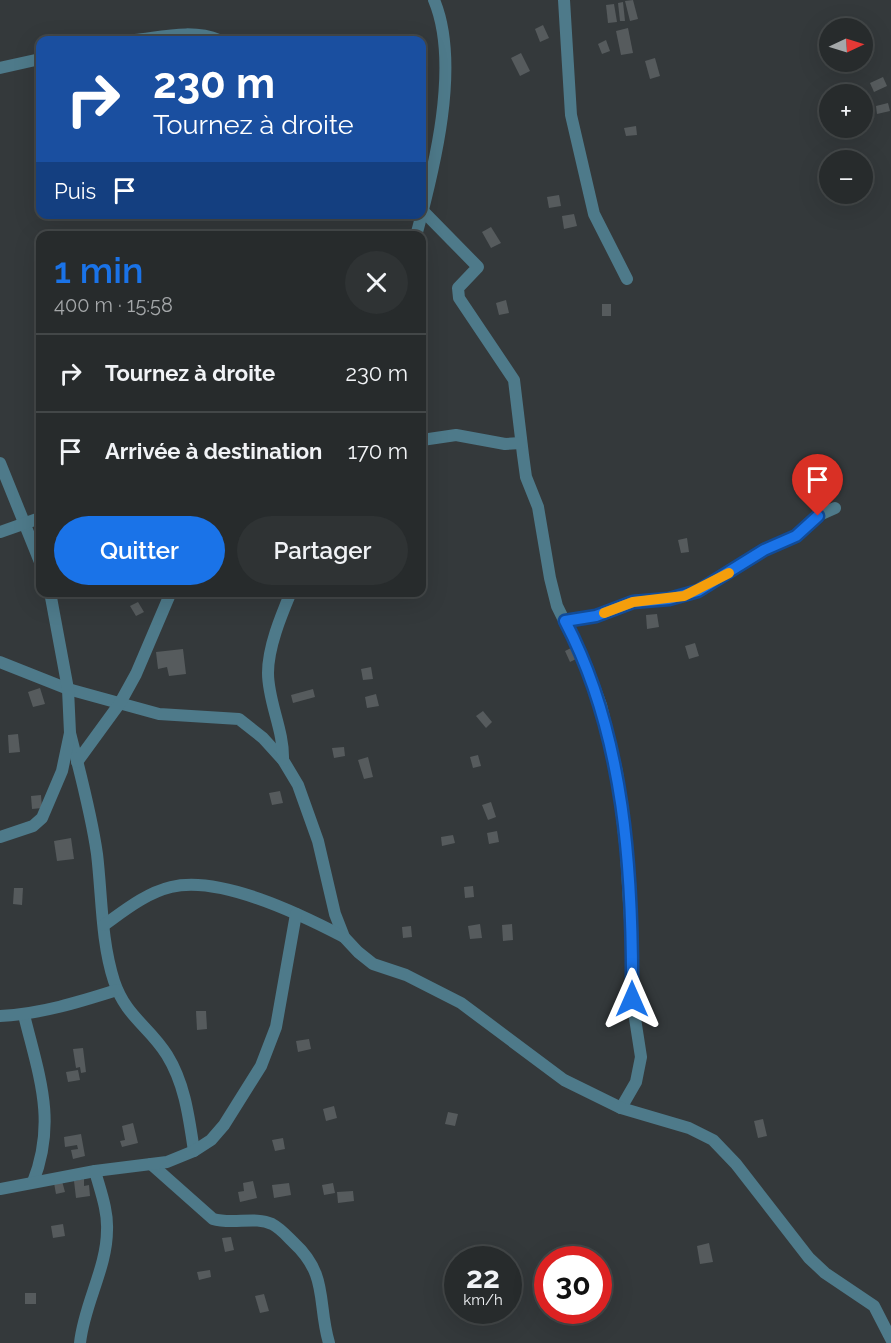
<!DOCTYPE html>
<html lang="fr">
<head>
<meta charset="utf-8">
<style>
	:root { --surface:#272b2c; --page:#2f3334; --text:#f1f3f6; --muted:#a4a7a9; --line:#434748; --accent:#1a73e8 }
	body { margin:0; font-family:Raleway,sans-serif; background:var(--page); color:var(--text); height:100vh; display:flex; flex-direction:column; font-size:22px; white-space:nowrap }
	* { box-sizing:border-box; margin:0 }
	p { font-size:20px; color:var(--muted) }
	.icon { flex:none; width:33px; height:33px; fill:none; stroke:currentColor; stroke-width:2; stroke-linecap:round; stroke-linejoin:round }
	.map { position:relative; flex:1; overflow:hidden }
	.details { position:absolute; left:36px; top:231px; width:390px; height:366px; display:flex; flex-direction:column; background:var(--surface); border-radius:12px; box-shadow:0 6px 24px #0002,0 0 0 2px var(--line) }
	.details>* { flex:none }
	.hud { position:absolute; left:36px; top:36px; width:390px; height:183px; border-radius:12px; box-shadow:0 6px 24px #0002,0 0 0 2px var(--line); background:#1a4fa0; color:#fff; overflow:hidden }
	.needle { width:39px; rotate:86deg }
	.controls { position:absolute; left:819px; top:18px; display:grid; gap:12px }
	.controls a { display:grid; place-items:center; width:54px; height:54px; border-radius:50%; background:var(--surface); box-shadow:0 6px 24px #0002,0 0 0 2px var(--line); font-size:30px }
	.speed { position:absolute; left:444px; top:1246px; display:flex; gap:12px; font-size:30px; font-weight:700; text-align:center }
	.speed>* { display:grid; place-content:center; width:78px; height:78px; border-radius:50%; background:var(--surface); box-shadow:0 6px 24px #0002,0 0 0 2px var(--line); line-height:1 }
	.speed small { font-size:15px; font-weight:400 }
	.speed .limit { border:9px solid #d22; background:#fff; color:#111 }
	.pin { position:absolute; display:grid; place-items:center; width:51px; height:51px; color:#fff; margin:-62px -26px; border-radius:50% 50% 50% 0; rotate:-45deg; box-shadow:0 0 6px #0007 }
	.pin .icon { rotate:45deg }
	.me { position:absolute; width:66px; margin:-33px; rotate:0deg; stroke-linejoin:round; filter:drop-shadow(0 0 4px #0008) }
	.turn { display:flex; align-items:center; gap:21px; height:126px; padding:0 18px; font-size:27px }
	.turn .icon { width:78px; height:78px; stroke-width:2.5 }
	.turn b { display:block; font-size:42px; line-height:51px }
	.then { display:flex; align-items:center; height:57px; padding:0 18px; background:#0003; gap:12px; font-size:22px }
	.round { display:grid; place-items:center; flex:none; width:63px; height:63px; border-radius:32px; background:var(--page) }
	.summary { display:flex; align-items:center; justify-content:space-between; height:102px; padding:0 18px }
	h1 { font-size:36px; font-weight:600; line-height:45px; color:var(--accent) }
	.cta { display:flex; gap:12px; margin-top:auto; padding:12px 18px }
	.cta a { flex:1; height:69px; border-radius:36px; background:var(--accent); color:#fff; font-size:24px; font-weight:600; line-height:69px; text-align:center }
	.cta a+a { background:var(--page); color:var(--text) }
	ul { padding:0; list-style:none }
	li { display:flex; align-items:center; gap:18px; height:78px; padding:0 18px; border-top:2px solid var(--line) }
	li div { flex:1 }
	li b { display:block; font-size:22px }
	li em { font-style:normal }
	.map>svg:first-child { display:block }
	.building { fill:#565b5d }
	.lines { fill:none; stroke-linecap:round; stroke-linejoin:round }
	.minor { stroke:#4e7a8a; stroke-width:12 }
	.route-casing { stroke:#114b97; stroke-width:15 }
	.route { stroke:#1a73e8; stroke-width:10 }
	.slow { stroke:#f59e0b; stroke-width:10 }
</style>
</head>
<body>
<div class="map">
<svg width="891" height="1343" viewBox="0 0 891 1343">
	<rect width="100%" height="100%" fill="#34393b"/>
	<g class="building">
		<polygon points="633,0 638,19 630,21 625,1"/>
		<polygon points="623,2 625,21 620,21 618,3"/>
		<polygon points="614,4 617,22 608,23 606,5"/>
		<polygon points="543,25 549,38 540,42 535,29"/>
		<polygon points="628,28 633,53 621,55 616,31"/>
		<polygon points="606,40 610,51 602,54 598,44"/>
		<polygon points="521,53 530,71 520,76 511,58"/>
		<polygon points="655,58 660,76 650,79 645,61"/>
		<polygon points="883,77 887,86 874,92 870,83"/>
		<polygon points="888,103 890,111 877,114 876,106"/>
		<polygon points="636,126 637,135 626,136 624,128"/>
		<polygon points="559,195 561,206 549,208 547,197"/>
		<polygon points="574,214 577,226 564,229 562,216"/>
		<polygon points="491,227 501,243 491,248 482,232"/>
		<polygon points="506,300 509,313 499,315 496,303"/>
		<rect x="602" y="304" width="9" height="12"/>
		<polygon points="687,538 689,552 681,553 678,540"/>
		<polygon points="138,602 144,612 136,616 130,606"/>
		<polygon points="657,614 659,627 647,629 646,615"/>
		<polygon points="695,643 699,656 689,659 685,646"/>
		<polygon points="571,648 576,659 570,662 565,651"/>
		<polygon points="183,649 186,674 169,676 167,667 158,669 156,652"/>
		<polygon points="371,667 373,679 363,680 361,669"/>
		<polygon points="40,688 45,704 33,707 28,692"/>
		<polygon points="313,689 315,697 293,703 291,695"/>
		<polygon points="376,694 379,706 367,708 365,697"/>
		<polygon points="483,711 492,722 486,728 476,716"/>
		<polygon points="18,734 20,752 9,753 8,735"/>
		<polygon points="344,747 345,756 334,758 332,748"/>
		<polygon points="478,755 481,766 473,768 470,757"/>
		<polygon points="368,757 373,777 364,779 358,760"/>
		<polygon points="280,791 283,803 272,805 269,793"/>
		<polygon points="41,795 42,808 32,809 31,796"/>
		<polygon points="491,802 496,817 488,820 482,805"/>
		<polygon points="497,831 499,842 489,844 487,833"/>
		<polygon points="453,835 455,843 442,846 441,837"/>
		<polygon points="71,838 74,859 57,861 54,841"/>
		<polygon points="473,886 474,897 465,898 464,887"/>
		<polygon points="14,888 23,888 22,905 13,904"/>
		<polygon points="480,924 482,938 470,939 468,926"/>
		<polygon points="512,924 513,940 503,941 502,925"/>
		<polygon points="411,926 412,937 403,938 402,927"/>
		<polygon points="196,1011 206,1011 207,1029 197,1030"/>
		<polygon points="309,1039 311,1049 298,1052 296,1041"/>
		<polygon points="83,1048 86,1072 81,1073 80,1067 76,1068 73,1049"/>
		<polygon points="78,1070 80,1080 68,1082 66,1072"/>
		<polygon points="334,1106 337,1118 326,1121 323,1109"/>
		<polygon points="448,1112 458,1114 455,1126 445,1124"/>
		<polygon points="763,1119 767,1136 758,1138 754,1121"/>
		<polygon points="133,1123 138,1143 122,1147 120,1141 125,1140 122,1126"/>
		<polygon points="81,1134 85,1156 73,1159 71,1150 78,1149 77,1145 65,1147 64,1137"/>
		<polygon points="283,1138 285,1149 275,1151 272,1140"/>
		<polygon points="84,1179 84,1186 89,1185 90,1196 76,1198 74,1181"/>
		<polygon points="62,1181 65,1192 56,1194 54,1183"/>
		<polygon points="253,1181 257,1198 240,1202 238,1192 244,1191 243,1183"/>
		<polygon points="289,1183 291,1195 274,1198 272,1185"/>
		<polygon points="333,1183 335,1193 324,1195 322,1185"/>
		<polygon points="353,1191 354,1201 338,1203 337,1192"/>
		<polygon points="63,1224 65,1236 53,1238 51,1226"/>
		<polygon points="231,1237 234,1250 225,1252 222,1238"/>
		<polygon points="709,1243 713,1262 700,1264 697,1246"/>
		<polygon points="210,1270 211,1277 199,1280 197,1272"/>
		<rect x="25" y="1293" width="11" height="11"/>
		<polygon points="264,1294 269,1311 260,1313 255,1296"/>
	</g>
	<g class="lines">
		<g class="minor">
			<polyline points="564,0 571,115 594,214 627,279"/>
			<path d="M135 40C162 37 193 29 219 40"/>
			<polyline points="0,68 40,59"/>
			<polyline points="422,210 478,267 458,288 459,298 514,380 523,455 526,477 538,507 550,578 557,606 587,667 601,705 617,772 626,852 632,954 632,999 641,1057 636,1082 621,1108"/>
			<path d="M416 236C434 170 461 64 434 0"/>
			<polyline points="422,440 456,435 505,444 521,443"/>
			<polyline points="0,463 40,562"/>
			<polyline points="0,532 40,518"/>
			<polyline points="565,621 596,616 633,601 669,599 698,591 764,550 796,536 817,516 835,508"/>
			<polyline points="0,662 68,689 159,714 239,719 263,738 283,760 298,785 318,841 335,914 344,937 358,952 373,964 406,975 461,1003 564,1080 621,1108 689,1128 713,1140 736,1164 809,1258 825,1273 874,1306 891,1339"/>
			<path d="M70 733C80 773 91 812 97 854 102 896 101 941 114 981 126 1017 149 1026 167 1055 185 1084 189 1118 194 1151"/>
			<path d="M283 760C284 730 268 702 268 673 268 647 281 616 291 592"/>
			<polyline points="77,762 120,703 136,674 171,592"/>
			<polyline points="0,837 33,826 42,818 62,771 70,733 68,689 50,592"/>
			<path d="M104 925C125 910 146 893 171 887 220 875 300 914 344 937"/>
			<path d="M24 1015C39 1076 57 1121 33 1182"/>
			<path d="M0 1016C41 1014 79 1002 117 990"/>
			<path d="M151 1164 213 1219C232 1225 255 1216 272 1224 280 1228 287 1236 293 1242 329 1275 317 1302 329 1343"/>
			<polyline points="0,1189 95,1171 167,1162 194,1151 211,1140 224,1125 261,1066 276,1027 296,914"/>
			<path d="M80 1343C84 1304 107 1268 107 1230 108 1210 100 1190 95 1171"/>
		</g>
	</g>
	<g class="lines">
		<defs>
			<path id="route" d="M632 999C633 872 625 735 565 621L596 616 633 602 669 599 698 591 764 550 796 536 818 516"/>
		</defs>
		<use href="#route" class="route-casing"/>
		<use href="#route" class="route"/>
		<polyline class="slow" points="604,613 633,602 684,596 729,573"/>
	</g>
</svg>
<div class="controls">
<a><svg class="needle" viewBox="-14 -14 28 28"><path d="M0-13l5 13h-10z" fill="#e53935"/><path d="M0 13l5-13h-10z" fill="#a4a7a9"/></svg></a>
<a>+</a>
<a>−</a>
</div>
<div class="speed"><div>22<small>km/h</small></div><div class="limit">30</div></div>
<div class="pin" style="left:818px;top:516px;background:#d93025"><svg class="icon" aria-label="arrive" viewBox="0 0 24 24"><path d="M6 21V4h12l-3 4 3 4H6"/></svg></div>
<svg class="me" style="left:632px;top:999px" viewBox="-20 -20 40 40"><path d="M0-17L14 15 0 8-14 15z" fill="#1a73e8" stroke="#fff" stroke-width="4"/></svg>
<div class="hud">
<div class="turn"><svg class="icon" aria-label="right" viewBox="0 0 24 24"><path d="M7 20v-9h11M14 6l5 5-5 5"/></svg><div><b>230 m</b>Tournez à droite</div></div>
<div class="then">Puis<svg class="icon" aria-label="arrive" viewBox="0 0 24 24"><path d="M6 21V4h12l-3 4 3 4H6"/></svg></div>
</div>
<section class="details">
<div class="summary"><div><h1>1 min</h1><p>400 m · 15:58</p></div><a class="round"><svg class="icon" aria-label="close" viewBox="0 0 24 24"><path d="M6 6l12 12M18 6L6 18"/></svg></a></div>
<ul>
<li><svg class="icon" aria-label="right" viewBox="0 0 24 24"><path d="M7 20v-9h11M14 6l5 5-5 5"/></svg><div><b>Tournez à droite</b></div><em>230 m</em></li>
<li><svg class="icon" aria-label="arrive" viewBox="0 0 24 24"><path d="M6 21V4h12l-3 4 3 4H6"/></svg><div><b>Arrivée à destination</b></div><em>170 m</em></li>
</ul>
<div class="cta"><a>Quitter</a><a>Partager</a></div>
</section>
</div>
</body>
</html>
